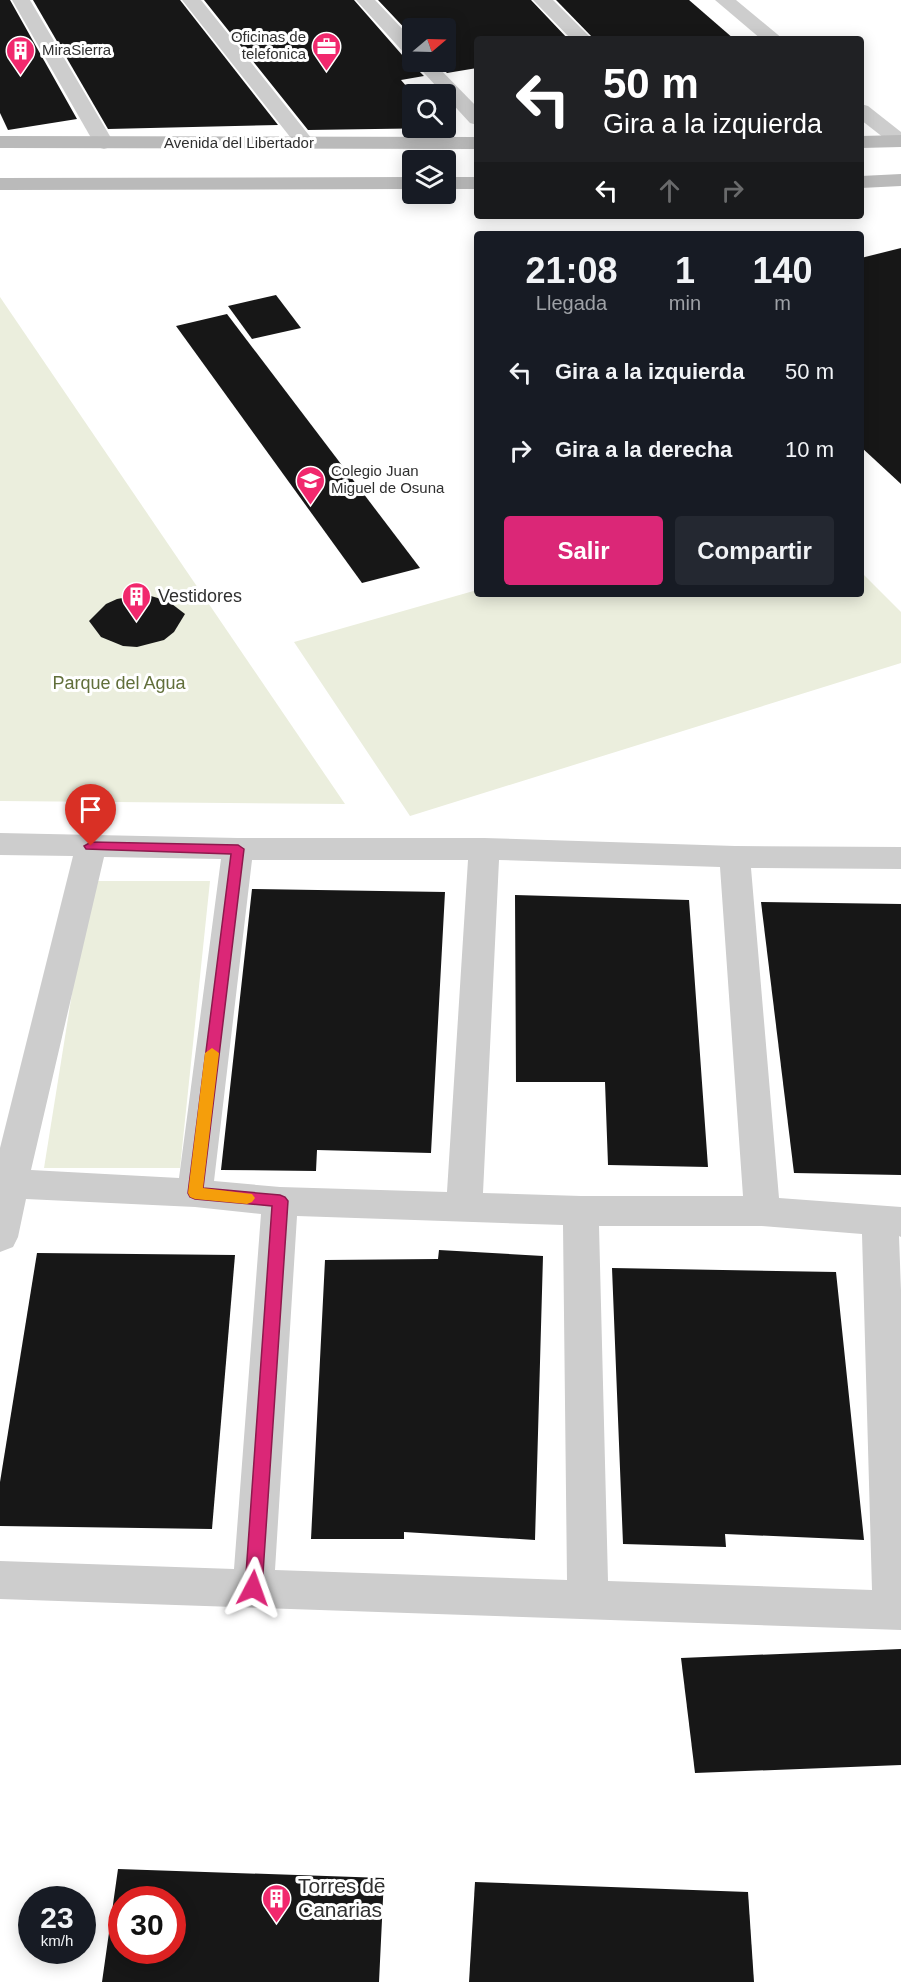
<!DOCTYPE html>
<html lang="es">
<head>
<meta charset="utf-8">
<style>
	:root { --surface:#171b24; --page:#242831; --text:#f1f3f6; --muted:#9ea1a6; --accent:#db2777 }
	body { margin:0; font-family:Helvetica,sans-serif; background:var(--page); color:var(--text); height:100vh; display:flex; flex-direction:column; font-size:22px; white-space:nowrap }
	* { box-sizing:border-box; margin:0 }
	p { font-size:20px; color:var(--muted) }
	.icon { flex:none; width:33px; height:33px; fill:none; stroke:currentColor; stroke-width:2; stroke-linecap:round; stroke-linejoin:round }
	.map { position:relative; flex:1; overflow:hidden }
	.drawer { position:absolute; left:474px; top:231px; width:390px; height:366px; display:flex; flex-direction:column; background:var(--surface); border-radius:6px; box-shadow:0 3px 15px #0003 }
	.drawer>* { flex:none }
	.guide { position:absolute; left:474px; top:36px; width:390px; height:183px; border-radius:6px; box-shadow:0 3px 15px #0003; background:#202124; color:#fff; overflow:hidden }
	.needle { width:39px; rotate:71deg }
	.tools { position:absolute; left:402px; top:18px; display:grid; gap:12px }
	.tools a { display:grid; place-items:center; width:54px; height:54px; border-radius:6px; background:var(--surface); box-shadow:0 3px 15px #0003; font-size:30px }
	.speed { position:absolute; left:18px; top:1886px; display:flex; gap:12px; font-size:30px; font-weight:700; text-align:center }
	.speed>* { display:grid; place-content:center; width:78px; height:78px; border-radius:50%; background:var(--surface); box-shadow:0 3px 15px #0003; line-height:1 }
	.speed small { font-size:15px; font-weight:400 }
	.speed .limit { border:9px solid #d22; background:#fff; color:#111 }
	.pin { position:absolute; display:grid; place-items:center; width:51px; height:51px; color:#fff; margin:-62px -26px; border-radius:50% 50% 50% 0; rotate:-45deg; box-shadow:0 0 6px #0007 }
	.pin .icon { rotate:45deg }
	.me { position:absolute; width:66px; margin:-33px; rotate:4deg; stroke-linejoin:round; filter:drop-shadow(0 0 4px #0008) }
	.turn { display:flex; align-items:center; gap:21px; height:126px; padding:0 30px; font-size:27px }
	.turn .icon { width:78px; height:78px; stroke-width:2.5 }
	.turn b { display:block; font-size:42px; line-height:51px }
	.lanes { display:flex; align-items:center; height:57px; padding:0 30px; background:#0003; justify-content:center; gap:30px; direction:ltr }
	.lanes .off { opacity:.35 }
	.eta { display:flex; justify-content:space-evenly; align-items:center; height:102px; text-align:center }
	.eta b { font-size:36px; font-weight:600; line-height:42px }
	.button { display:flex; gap:12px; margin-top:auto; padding:12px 30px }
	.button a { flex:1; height:69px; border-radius:6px; background:var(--accent); color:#fff; font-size:24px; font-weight:600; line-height:69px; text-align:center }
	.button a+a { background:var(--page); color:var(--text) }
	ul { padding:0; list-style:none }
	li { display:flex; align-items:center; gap:18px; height:78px; padding:0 30px }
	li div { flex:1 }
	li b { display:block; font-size:22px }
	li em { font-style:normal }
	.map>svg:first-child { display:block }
	.green { fill:#ebeedd }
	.building { fill:#171717; fill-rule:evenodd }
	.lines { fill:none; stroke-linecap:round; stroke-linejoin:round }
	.street { fill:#cdcdcd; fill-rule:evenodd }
	.secondary { fill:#bababa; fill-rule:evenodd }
	.route { fill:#db2777; stroke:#8e194d; stroke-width:1.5 }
	.slow { fill:#f59e0b }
	.labels { text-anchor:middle; stroke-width:6; stroke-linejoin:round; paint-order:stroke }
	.far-poi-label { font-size:15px; fill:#303030; stroke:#fff; text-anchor:start }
	.far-street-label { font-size:15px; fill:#303030; stroke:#fff }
	.poi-label { font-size:18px; fill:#303030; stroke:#fff; text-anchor:start }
	.park-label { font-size:18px; fill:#616f3a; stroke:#fff }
	.near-poi-label { font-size:21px; fill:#303030; stroke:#fff; text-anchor:start }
</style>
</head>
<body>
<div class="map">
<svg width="901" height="1982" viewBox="0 0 901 1982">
	<rect width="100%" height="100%" fill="#fff"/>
	<g class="green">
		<polygon points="0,297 345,804 0,801"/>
		<polygon points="861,572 901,612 901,663 410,816 294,642 477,590 477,594 861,594"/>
		<polygon points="90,881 210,881 180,1168 44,1168"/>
	</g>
	<g class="building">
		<polygon points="0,0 10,0 77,119 8,130 0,113"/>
		<polygon points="33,0 180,0 278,125 108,129"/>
		<polygon points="204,0 354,0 403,56 412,58 412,64 424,76 401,80 413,94 412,128 442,128 308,130"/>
		<polygon points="378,0 531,0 568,39 477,39 477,68 447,73 436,62 446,62 446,28 412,28 412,36"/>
		<polygon points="556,0 689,0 734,39 594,39"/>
		<polygon points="901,248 901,484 861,447 861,258"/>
		<polygon points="276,295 301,328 252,339 228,306"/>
		<polygon points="227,314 420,568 362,583 176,326"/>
		<polygon points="144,594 168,601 185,614 174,632 164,640 137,647 123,646 101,637 89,621 106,604 117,599"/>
		<polygon points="252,889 445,892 431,1153 317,1150 316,1171 221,1170"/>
		<polygon points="515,895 689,900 708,1167 608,1165 605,1082 516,1082"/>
		<polygon points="761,902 901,904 901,1175 794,1173"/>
		<polygon points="439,1250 543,1256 535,1540 404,1532 404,1539 311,1539 325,1260 438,1259"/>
		<polygon points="37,1253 235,1255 212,1529 0,1526 0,1482"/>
		<polygon points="612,1268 836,1272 864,1540 725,1534 726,1547 623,1544"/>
		<polygon points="901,1649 901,1765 695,1773 681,1658"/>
		<path d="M118 1869 384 1878 379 1982H102ZM122 1899H172V1950H122Z"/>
		<polygon points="475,1882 748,1892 754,1982 469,1982"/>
	</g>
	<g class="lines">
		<g class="street">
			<polygon points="12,0 30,0 114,143 111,147 104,149 97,147 94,143"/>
			<polygon points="182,0 201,0 312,139 315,143 312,147 305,149 298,147"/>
			<polygon points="356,0 375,0 412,39 412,56 405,54"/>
			<polygon points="533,0 553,0 592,39 571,39"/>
			<polygon points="715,0 736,0 783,39 761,39"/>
			<polygon points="414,62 433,62 477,107 477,125 470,123"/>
			<polygon points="861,104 868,106 901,132 901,147 893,145 861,120"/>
			<path d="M0 833 238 838H484L735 846 901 847V869L751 868 779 1198 901 1207V1237L899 1236 901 1291V1630L0 1599V1561L234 1569 261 1214 195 1207 26 1199 18 1237 13 1247 0 1252V1148L73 856 0 855ZM104 857 221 859 179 1178 31 1170ZM252 860H468L447 1192 280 1187 214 1181ZM499 860 720 867 743 1196H581L483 1193ZM297 1216 563 1225 567 1580 275 1570ZM599 1226H762L862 1234 872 1590 608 1581Z"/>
		</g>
		<g class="secondary">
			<polygon points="901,135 901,147 861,148 861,136"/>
			<polygon points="0,136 477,137 477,149 0,148"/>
			<polygon points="901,174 901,186 861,188 861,176"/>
			<polygon points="412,177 412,189 0,190 0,178"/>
			<rect x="446" y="177" width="31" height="12"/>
		</g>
	</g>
	<polygon class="route" points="91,842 238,845 244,849 203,1188 280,1195 285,1197 288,1201 262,1588 259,1594 253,1596 247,1594 245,1588 272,1206 195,1199 190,1197 188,1193 231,854 86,849 84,846"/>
	<polygon class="slow" points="212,1048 219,1053 203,1188 252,1194 255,1198 252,1202 247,1204 195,1199 190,1197 188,1193 205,1053"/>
	<defs>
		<symbol id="office-pin" viewBox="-11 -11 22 30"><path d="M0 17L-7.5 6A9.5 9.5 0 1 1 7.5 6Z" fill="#f1286d" stroke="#fff"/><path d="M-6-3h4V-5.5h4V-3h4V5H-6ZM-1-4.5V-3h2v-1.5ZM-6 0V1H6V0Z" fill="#fff"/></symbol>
		<symbol id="building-pin" viewBox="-11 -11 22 30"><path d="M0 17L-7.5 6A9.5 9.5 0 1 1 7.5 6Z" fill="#f1286d" stroke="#fff"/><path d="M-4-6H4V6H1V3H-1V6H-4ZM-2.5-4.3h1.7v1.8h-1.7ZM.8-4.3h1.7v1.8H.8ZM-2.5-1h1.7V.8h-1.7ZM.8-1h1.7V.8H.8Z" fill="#fff"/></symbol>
		<symbol id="school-pin" viewBox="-11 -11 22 30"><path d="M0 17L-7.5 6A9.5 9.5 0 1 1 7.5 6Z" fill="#f1286d" stroke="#fff"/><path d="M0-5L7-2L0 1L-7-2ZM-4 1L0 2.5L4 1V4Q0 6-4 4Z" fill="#fff"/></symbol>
	</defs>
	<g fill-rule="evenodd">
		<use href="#office-pin" x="310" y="30" width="33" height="45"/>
		<use href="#building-pin" x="4" y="34" width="33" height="45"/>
		<use href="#school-pin" x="294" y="464" width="33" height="45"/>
		<use href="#building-pin" x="120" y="580" width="33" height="45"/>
		<use href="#building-pin" x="260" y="1882" width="33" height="45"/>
	</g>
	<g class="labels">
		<g class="far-poi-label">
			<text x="306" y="42" text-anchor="end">Oficinas de<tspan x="306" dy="17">telefonica</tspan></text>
			<text x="42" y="55">MiraSierra</text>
			<text x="331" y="476">Colegio Juan<tspan x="331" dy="17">Miguel de Osuna</tspan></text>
		</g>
		<g class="far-street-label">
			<text x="239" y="148">Avenida del Libertador</text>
		</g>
		<g class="poi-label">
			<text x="158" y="602">Vestidores</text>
		</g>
		<g class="park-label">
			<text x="119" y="689">Parque del Agua</text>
		</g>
		<g class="near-poi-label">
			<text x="298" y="1893">Torres de<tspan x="298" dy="24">Canarias</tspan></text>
		</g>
	</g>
</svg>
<div class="tools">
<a><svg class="needle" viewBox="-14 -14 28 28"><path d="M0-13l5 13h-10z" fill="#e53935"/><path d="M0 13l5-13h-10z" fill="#9ea1a6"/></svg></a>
<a><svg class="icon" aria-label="search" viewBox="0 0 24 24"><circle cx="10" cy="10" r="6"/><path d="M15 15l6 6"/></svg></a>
<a><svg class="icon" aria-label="layers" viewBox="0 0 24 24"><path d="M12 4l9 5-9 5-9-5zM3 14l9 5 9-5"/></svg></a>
</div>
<div class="speed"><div>23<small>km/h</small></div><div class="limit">30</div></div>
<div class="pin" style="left:91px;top:846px;background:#d93025"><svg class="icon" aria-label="arrive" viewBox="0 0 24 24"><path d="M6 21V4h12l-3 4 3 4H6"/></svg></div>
<svg class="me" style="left:253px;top:1588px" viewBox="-20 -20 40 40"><path d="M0-17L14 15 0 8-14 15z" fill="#db2777" stroke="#fff" stroke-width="4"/></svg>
<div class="guide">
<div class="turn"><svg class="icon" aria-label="left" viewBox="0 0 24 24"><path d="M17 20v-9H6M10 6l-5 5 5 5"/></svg><div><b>50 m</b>Gira a la izquierda</div></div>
<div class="lanes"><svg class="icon" aria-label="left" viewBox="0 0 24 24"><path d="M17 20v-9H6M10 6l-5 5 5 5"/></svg><svg class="icon off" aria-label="ahead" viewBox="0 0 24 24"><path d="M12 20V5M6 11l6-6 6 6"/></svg><svg class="icon off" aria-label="right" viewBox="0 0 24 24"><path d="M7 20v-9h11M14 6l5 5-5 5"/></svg></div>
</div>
<section class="drawer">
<div class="eta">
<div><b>21:08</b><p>Llegada</p></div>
<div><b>1</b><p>min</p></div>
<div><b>140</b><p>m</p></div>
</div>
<ul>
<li><svg class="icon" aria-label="left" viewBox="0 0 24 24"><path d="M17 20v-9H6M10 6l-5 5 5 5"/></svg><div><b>Gira a la izquierda</b></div><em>50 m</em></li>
<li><svg class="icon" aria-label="right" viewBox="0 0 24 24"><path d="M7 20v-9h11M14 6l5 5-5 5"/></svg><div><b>Gira a la derecha</b></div><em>10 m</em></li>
</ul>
<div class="button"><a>Salir</a><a>Compartir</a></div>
</section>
</div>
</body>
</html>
